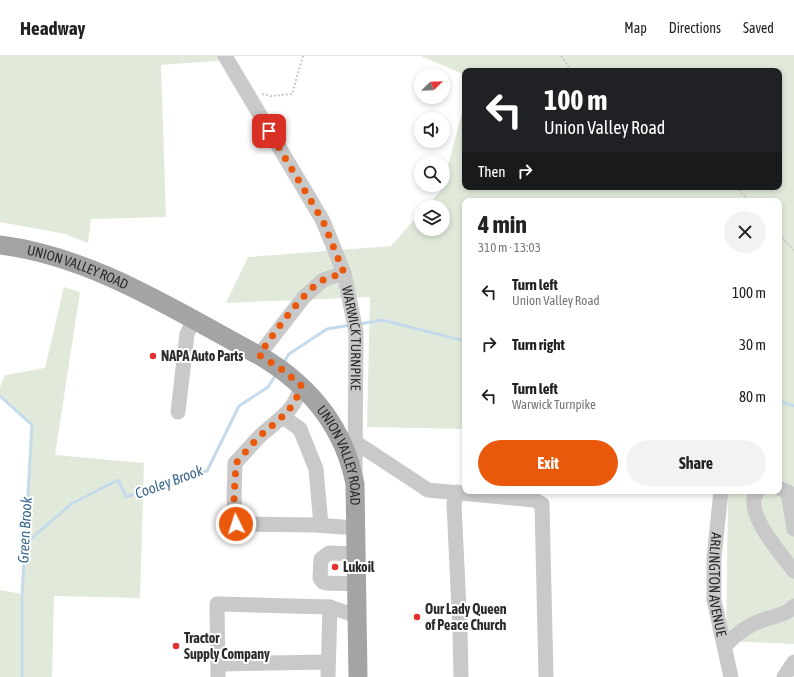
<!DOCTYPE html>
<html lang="en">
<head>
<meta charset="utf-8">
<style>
	:root { --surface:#fff; --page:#f2f2f2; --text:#222; --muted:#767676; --line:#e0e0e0; --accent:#ea580c }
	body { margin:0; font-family:"Asap Condensed",sans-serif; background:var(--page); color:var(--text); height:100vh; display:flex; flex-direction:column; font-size:15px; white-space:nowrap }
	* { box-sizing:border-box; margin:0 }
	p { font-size:13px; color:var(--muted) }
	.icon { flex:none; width:22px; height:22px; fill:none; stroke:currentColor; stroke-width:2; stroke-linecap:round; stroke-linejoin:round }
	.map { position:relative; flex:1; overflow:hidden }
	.side { position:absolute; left:462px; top:142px; width:320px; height:296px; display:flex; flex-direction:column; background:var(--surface); border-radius:8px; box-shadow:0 2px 6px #0003 }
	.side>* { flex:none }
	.banner { position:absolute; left:462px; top:12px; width:320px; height:122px; border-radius:8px; box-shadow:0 2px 6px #0003; background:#202124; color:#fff; overflow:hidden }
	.needle { width:26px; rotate:67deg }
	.tools { position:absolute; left:414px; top:12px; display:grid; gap:8px }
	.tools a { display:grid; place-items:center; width:36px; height:36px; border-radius:50%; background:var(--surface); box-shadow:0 2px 6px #0003; font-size:20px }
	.pin { position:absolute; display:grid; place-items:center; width:34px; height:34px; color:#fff; margin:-17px; border-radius:8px; box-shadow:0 2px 6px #0006 }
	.me { position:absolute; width:44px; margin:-22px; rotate:356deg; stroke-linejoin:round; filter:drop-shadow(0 0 3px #0008) }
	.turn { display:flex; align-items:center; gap:14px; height:84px; padding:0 16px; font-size:18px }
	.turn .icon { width:52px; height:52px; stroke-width:2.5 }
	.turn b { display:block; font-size:28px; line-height:34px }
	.then { display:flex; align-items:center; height:38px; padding:0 16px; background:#0003; gap:8px; font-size:15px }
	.round { display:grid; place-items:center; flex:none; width:42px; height:42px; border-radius:21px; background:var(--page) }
	.headline { display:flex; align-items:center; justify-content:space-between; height:68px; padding:0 16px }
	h1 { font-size:24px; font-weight:700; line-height:30px }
	.cta { display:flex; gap:8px; margin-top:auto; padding:8px 16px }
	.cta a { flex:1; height:46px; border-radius:24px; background:var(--accent); color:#fff; font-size:16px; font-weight:700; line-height:46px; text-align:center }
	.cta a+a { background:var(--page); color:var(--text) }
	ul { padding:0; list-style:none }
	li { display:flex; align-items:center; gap:12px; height:52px; padding:0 16px }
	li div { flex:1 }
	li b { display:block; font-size:15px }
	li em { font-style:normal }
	header { display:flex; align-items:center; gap:24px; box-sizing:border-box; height:56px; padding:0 20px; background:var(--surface); border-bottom:1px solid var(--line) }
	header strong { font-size:19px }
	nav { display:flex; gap:22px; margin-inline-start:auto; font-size:14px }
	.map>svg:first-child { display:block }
	.green { fill:#e1eada }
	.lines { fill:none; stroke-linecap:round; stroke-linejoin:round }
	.stream { stroke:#c5daea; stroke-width:3 }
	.path { stroke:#c9c9c9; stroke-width:2; stroke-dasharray:2 2; stroke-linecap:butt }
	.minor { stroke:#c9c9c9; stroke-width:15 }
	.major { stroke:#a4a4a4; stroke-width:19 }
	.route { stroke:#ea580c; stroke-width:7; stroke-dasharray:0 12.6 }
	.poi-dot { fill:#e42e2f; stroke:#fff; stroke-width:1.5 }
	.labels { text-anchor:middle; stroke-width:4; stroke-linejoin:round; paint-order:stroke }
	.street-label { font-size:14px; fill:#2c2c2c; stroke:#fff }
	.poi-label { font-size:14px; font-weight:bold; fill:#2c2c2c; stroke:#fff; text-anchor:start }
	.water-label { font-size:15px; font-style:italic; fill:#3b688d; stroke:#fff }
</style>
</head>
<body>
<header>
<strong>Headway</strong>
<nav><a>Map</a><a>Directions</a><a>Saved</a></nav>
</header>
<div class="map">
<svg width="794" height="621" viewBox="0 0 794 621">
	<rect width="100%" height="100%" fill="#fff"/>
	<g class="green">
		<polygon points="0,0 226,0 228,4 161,9 166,161 91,163 88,187 65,178 0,166"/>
		<polygon points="421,0 794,0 794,588 726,585 728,435 779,435 779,145 465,145 465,373 367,371 370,241 226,247 248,201 391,190 421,156 421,173 443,173 443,151 426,151 441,134 443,129 465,45 465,131 779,131 779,15 465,15 465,19"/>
		<polygon points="64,231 80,236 55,399 144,407 140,542 54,540 52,621 0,621 0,534 22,538 32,369 0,340 0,331 5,319 45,312"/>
	</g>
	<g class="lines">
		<g class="stream">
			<polyline points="360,268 382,264 465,285"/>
			<polyline points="283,308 289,298 327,273 350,269"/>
			<polyline points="0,340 32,369 22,539 22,621"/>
			<polyline points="779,345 794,350"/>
			<polyline points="25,488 71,448 118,424 126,441 207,415 239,350 268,331 277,317"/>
		</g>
		<g class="path">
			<polyline points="561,0 568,10 569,15"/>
			<polyline points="262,38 271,40 292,38 303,0"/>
			<polyline points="736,131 749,145"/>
			<polyline points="779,179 794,194"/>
		</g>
		<g class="minor">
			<path id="s1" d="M225 0 323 165 344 217 356 276 355 415"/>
			<polyline points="259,299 304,241 323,224 344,217"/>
			<path d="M301 329C296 354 279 363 261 379 252 388 244 398 235 407L234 442 236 468 316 469 356 472"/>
			<polyline points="178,356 187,278 194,264"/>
			<polyline points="283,361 300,373 316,413 321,469"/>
			<polyline points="355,386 428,434 534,444 542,448 546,621"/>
			<polyline points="779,432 788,436 794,473"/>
			<path id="s2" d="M721 435 714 502V544L731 621"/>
			<path d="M758 435C757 437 754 440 754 443 751 465 782 499 794 515"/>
			<polyline points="457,436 454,448 460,574 461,621"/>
			<polyline points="357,498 329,497 321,503 320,522 323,526 327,527 358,528"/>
			<path d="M725 590C736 578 747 569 763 564 773 560 787 559 794 550"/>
			<polyline points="218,608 328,606"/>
			<polyline points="218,621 217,548 330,551 357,560"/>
			<polyline points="328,621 330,551"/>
			<polyline points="784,621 794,606"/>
		</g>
		<path class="major" id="s3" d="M0 189C95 201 179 257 262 301 310 330 344 371 355 428L358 621"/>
	</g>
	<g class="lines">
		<path class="route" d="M236 468 234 442 236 407C244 398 252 388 261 379 279 363 295 354 301 329L280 312 259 299C272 280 303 235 323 224 329 221 338 219 344 217L323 165 269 75"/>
	</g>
	<g class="poi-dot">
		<circle cx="153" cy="300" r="4"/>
		<circle cx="335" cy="511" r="4"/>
		<circle cx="417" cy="561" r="4"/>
		<circle cx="176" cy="590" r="4"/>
	</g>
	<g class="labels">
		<g class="street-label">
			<text dy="5" stroke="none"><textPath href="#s3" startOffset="81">UNION VALLEY ROAD</textPath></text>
			<text dy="5" stroke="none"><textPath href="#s1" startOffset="314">WARWICK TURNPIKE</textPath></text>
			<text dy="5" stroke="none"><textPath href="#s3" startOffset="417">UNION VALLEY ROAD</textPath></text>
			<text dy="5" stroke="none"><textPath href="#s2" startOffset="94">ARLINGTON AVENUE</textPath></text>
		</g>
		<g class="poi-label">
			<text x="161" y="305">NAPA Auto Parts</text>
			<text x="343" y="516">Lukoil</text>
			<text x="425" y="558">Our Lady Queen<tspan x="425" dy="16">of Peace Church</tspan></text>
			<text x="184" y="587">Tractor<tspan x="184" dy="16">Supply Company</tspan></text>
		</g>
		<g class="water-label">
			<text transform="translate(169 426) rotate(-20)" y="5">Cooley Brook</text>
			<text transform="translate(25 474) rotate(-87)" y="5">Green Brook</text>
		</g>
	</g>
</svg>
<div class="tools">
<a><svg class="needle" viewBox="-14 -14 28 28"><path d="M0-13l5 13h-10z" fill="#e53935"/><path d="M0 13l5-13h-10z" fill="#767676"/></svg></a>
<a><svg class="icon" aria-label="sound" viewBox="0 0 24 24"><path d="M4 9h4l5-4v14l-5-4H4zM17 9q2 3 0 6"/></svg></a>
<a><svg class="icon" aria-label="search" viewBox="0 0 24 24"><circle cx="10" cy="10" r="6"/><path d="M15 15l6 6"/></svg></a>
<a><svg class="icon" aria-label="layers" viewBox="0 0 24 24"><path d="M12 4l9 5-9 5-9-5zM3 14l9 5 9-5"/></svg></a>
</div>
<div class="pin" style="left:269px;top:75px;background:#d93025"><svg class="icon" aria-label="arrive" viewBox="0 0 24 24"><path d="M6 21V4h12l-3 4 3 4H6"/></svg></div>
<svg class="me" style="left:236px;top:468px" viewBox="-20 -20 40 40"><circle r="17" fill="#ea580c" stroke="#fff" stroke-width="3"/><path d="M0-11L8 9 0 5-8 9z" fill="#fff"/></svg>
<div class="banner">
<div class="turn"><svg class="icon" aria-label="left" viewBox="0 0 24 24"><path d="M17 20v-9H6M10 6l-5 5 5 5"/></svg><div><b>100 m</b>Union Valley Road</div></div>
<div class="then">Then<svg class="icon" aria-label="right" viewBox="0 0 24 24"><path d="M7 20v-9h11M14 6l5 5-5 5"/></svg></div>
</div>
<section class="side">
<div class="headline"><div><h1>4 min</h1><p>310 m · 13:03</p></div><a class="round"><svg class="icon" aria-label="close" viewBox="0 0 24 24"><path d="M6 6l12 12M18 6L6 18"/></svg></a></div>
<ul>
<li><svg class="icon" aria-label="left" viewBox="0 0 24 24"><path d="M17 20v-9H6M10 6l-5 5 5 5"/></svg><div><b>Turn left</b><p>Union Valley Road</p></div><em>100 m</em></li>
<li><svg class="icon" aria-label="right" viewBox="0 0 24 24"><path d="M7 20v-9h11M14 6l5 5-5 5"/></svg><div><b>Turn right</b></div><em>30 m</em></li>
<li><svg class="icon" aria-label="left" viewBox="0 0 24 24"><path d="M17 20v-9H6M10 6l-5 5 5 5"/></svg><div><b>Turn left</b><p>Warwick Turnpike</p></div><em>80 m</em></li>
</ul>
<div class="cta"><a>Exit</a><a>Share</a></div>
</section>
</div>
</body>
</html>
